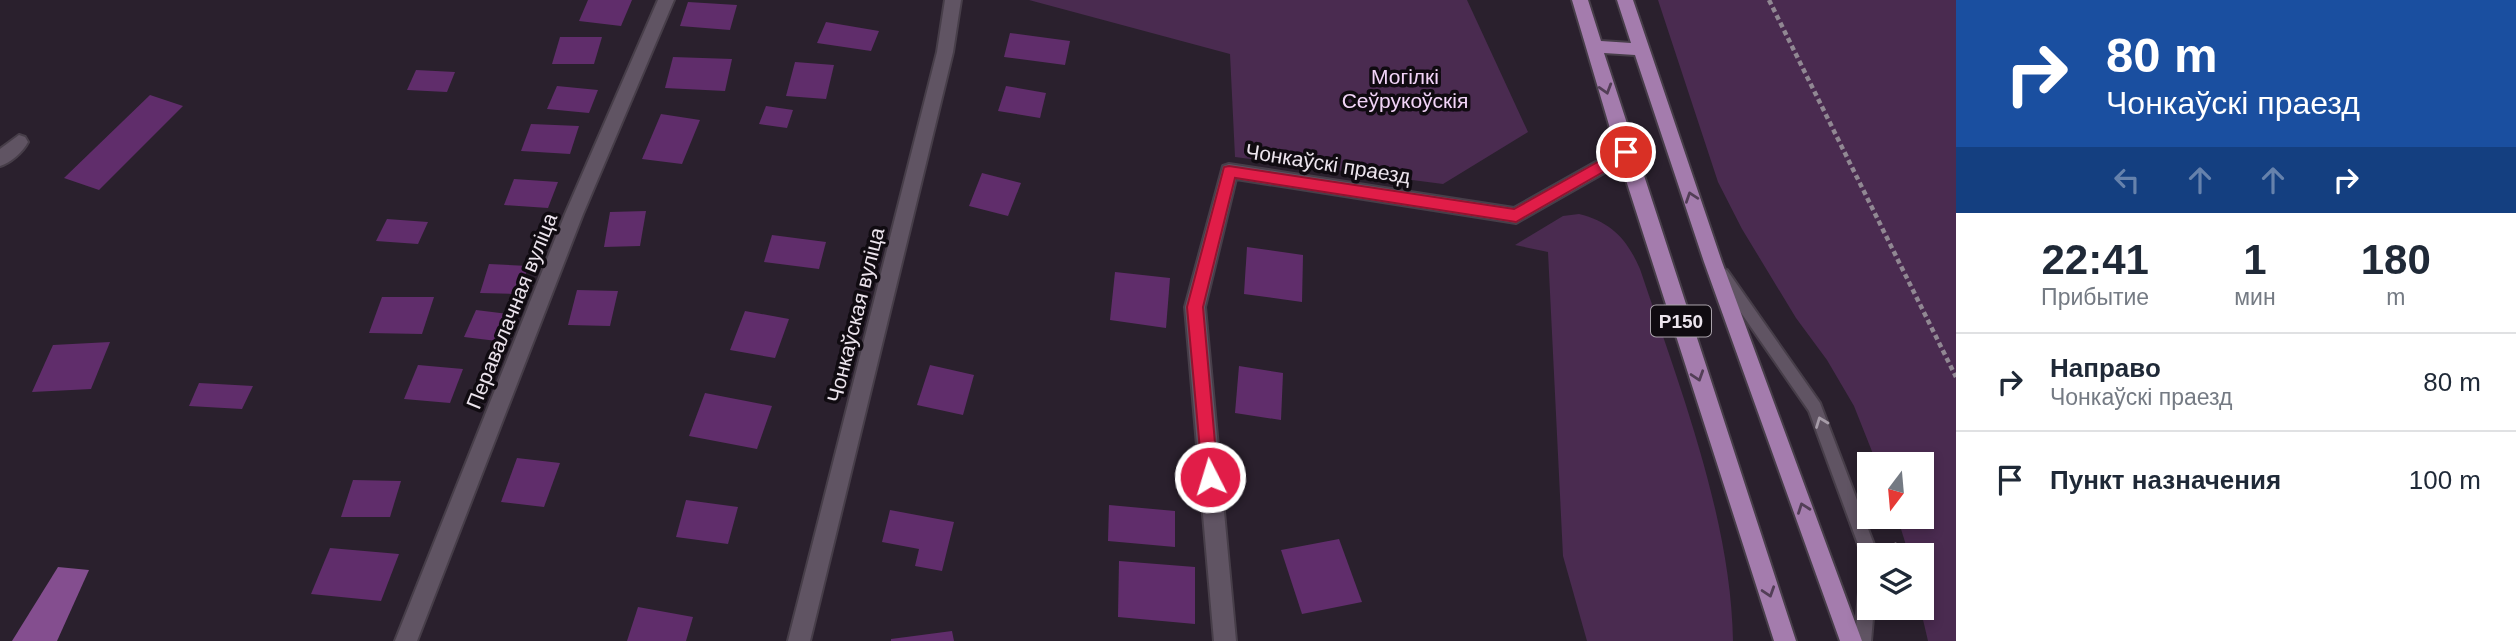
<!DOCTYPE html>
<html lang="ru">
<head>
<meta charset="utf-8">
<style>
	:root { --surface:#fff; --page:#f2f2f3; --text:#1f2937; --muted:#747a83; --line:#e0e1e3 }
	body { margin:0; font-family:Helvetica,sans-serif; background:var(--page); color:var(--text); height:100vh; display:flex; flex-direction:column; font-size:26px; white-space:nowrap }
	* { box-sizing:border-box; margin:0 }
	p { font-size:23px; color:var(--muted) }
	.icon { flex:none; width:38px; height:38px; fill:none; stroke:currentColor; stroke-width:2; stroke-linecap:round; stroke-linejoin:round }
	.map { position:relative; flex:1; overflow:hidden }
	.drawer { display:flex; flex-direction:column; background:var(--surface); width:560px }
	.drawer>* { flex:none }
	.banner { background:#1a4fa0; color:#fff; overflow:hidden }
	.needle { width:46px; rotate:196deg }
	.controls { position:absolute; left:1857px; top:452px; display:grid; gap:14px }
	.controls a { display:grid; place-items:center; width:77px; height:77px; border-radius:0px; background:var(--surface); box-shadow:0 4px 10px #0003; font-size:35px }
	.pin { position:absolute; display:grid; place-items:center; width:60px; height:60px; color:#fff; margin:-30px; border:4px solid #fff; border-radius:50%; box-shadow:0 2px 7px #0007 }
	.me { position:absolute; width:77px; margin:-38px; rotate:355deg; stroke-linejoin:round; filter:drop-shadow(0 0 5px #0008) }
	.turn { display:flex; align-items:center; gap:24px; height:147px; padding:0 35px; font-size:32px }
	.turn .icon { width:91px; height:91px; stroke-width:2.5 }
	.turn b { display:block; font-size:49px; line-height:60px }
	.lanes { display:flex; align-items:center; height:66px; padding:0 35px; background:#0003; justify-content:center; gap:35px; direction:ltr }
	.lanes .off { opacity:.35 }
	.eta { display:flex; justify-content:space-evenly; align-items:center; height:119px; text-align:center }
	.eta b { font-size:42px; font-weight:600; line-height:49px }
	ul { padding:0; list-style:none }
	li { display:flex; align-items:center; gap:21px; height:98px; padding:0 35px; border-top:2px solid var(--line) }
	li div { flex:1 }
	li b { display:block; font-size:26px }
	li em { font-style:normal }
	main { display:flex; flex:1; min-height:0 }
	.map>svg:first-child { display:block }
	.green { fill:#4a2b50 }
	.water { fill:#844e8f }
	.building { fill:#602d6b }
	.lines { fill:none; stroke-linecap:round; stroke-linejoin:round }
	.service-casing { stroke:#473e49; stroke-width:4 }
	.minor-casing { stroke:#473e49; stroke-width:4 }
	.primary-casing { stroke:#473e49; stroke-width:4 }
	.path { stroke:#918893; stroke-width:4.5; stroke-dasharray:5 3.5; stroke-linecap:butt }
	.service { fill:#605463; fill-rule:evenodd }
	.minor { fill:#605463; fill-rule:evenodd }
	.primary { fill:#a47cad; fill-rule:evenodd }
	.oneway { stroke:#533e57 }
	.oneway2 { stroke:#a69ca8 }
	.route { fill:#e11d48; stroke:#92132f; stroke-width:2 }
	.labels { text-anchor:middle; stroke-width:7; stroke-linejoin:round; paint-order:stroke }
	.shield { fill:#100b11; stroke:#aaa3ab; stroke-width:2 }
	.shield-label { font-size:19px; font-weight:bold; fill:#ece4ed }
	.park-label { font-size:21px; fill:#f2d4f8; stroke:#100b11 }
	.street-label { font-size:21px; fill:#ece4ed; stroke:#100b11 }
</style>
</head>
<body>
<main>
<div class="map">
<svg width="1956" height="641" viewBox="0 0 1956 641">
	<rect width="100%" height="100%" fill="#2a202d"/>
	<g class="green">
		<polygon points="1029,0 1467,0 1528,132 1443,184 1235,157 1230,54"/>
		<polygon points="1658,0 1956,0 1956,641 1928,641 1920,607 1922,555 1909,555 1897,516 1922,516 1922,464 1877,464 1854,406 1827,360 1796,318 1742,229 1718,182"/>
		<path d="M1579 214C1611 222 1627 239 1640 269 1679 385 1731 518 1733 641H1587L1563 556 1548 252 1515 245 1563 216Z"/>
	</g>
	<polygon class="water" points="58,567 89,570 57,641 12,641"/>
	<g class="building">
		<polygon points="588,0 632,0 621,26 579,21"/>
		<polygon points="688,2 737,5 730,30 680,26"/>
		<polygon points="826,22 879,31 871,51 817,43"/>
		<polygon points="1010,33 1070,41 1065,65 1004,57"/>
		<polygon points="560,37 602,37 594,64 552,64"/>
		<polygon points="673,57 732,59 725,91 665,88"/>
		<polygon points="795,62 834,65 826,99 786,96"/>
		<polygon points="416,70 455,72 447,92 407,90"/>
		<polygon points="557,86 598,90 589,113 547,109"/>
		<polygon points="1006,86 1046,93 1040,118 998,111"/>
		<polygon points="150,95 183,106 99,190 64,178"/>
		<polygon points="766,106 793,110 787,128 759,124"/>
		<polygon points="661,114 700,120 682,164 642,159"/>
		<polygon points="531,124 579,126 570,154 521,151"/>
		<polygon points="982,173 1021,183 1008,216 969,206"/>
		<polygon points="514,179 558,182 548,208 504,205"/>
		<polygon points="646,211 640,246 604,247 610,212"/>
		<polygon points="387,219 428,222 418,244 376,241"/>
		<polygon points="772,235 826,242 819,269 764,262"/>
		<polygon points="1247,247 1303,255 1302,302 1244,294"/>
		<polygon points="489,264 528,266 520,294 480,293"/>
		<polygon points="1115,272 1170,278 1166,328 1110,320"/>
		<polygon points="577,290 618,291 610,326 568,325"/>
		<polygon points="382,297 434,297 422,334 369,333"/>
		<polygon points="476,310 508,314 497,341 464,337"/>
		<polygon points="745,311 789,319 775,358 730,350"/>
		<polygon points="110,342 91,389 32,392 53,345"/>
		<polygon points="418,365 463,369 450,403 404,399"/>
		<polygon points="930,365 974,375 963,415 917,405"/>
		<polygon points="1239,366 1283,373 1281,420 1235,413"/>
		<polygon points="199,383 253,386 242,409 189,406"/>
		<polygon points="705,393 772,406 757,449 689,436"/>
		<polygon points="517,458 560,463 544,507 501,502"/>
		<polygon points="353,480 401,481 390,517 341,517"/>
		<polygon points="686,500 738,507 728,544 676,537"/>
		<polygon points="1109,505 1175,511 1175,547 1108,541"/>
		<polygon points="890,510 954,522 942,571 915,566 919,549 882,542"/>
		<polygon points="1339,539 1362,602 1302,614 1281,550"/>
		<polygon points="330,548 399,554 381,601 311,594"/>
		<polygon points="1119,561 1195,567 1195,624 1118,617"/>
		<polygon points="638,607 693,617 686,641 627,641"/>
		<polygon points="952,631 954,641 891,641 891,639"/>
	</g>
	<g class="lines">
		<defs>
			<polygon id="service" points="1722,268 1727,270 1820,403 1878,555 1869,555 1869,607 1874,607 1871,641 1855,641 1861,568 1866,561 1862,555 1809,411 1717,278 1715,274 1717,270"/>
			<g id="minor">
				<polygon points="658,0 674,0 583,214 417,641 395,641 565,214"/>
				<polygon points="945,0 961,0 953,52 810,641 788,641 937,52"/>
				<path d="M19 135 25 137 28 142C23 152 10 163 0 166V149Z"/>
				<polygon points="1626,145 1632,147 1635,152 1632,157 1516,223 1236,179 1205,307 1236,641 1214,641 1185,307 1223,166 1229,164 1514,208"/>
			</g>
			<polygon id="primary" points="1572,0 1588,0 1601,41 1631,43 1617,0 1633,0 1722,262 1862,641 1840,641 1704,262 1635,55 1604,53 1796,641 1774,641 1617,152"/>
		</defs>
		<use href="#service" class="service-casing"/>
		<use href="#minor" class="minor-casing"/>
		<use href="#primary" class="primary-casing"/>
		<g class="path">
			<polyline points="1769,0 1956,377"/>
			<polyline points="1894,543 1899,555"/>
		</g>
		<use href="#service" class="service"/>
		<use href="#minor" class="minor"/>
		<use href="#primary" class="primary"/>
	</g>
	<defs><path id="oneway-chevron" d="M-2-3.5L2.5 0L-2 3.5" fill="none" stroke-width="1.6" stroke-linecap="round" stroke-linejoin="round" transform="scale(1.75)"/></defs>
	<g class="oneway">
		<use href="#oneway-chevron" transform="translate(1606 89) rotate(73)"/>
		<use href="#oneway-chevron" transform="translate(1691 197) rotate(-109)"/>
		<use href="#oneway-chevron" transform="translate(1698 376) rotate(72)"/>
		<use href="#oneway-chevron" transform="translate(1803 508) rotate(-110)"/>
		<use href="#oneway-chevron" transform="translate(1769 592) rotate(72)"/>
	</g>
	<use class="oneway2" href="#oneway-chevron" transform="translate(1821 422) rotate(-111)"/>
	<polygon class="route" points="1626,146 1631,148 1633,152 1631,156 1516,222 1235,178 1203,307 1218,477 1216,483 1210,485 1203,483 1187,307 1224,167 1229,166 1514,209"/>
	<g class="labels">
		<rect class="shield" x="1651" y="305.5" width="60" height="31" rx="5"/>
		<g class="shield-label">
			<text x="1681" y="328">Р150</text>
		</g>
		<g class="park-label">
			<text x="1405" y="84">Могілкі<tspan x="1405" dy="24">Сеўрукоўскія</tspan></text>
		</g>
		<g class="street-label">
			<text transform="translate(1328 164) rotate(9)" y="7">Чонкаўскі праезд</text>
			<text transform="translate(512 311) rotate(-68)" y="7">Перавалачная вуліца</text>
			<text transform="translate(856 315) rotate(-76)" y="7">Чонкаўская вуліца</text>
		</g>
	</g>
</svg>
<div class="controls">
<a><svg class="needle" viewBox="-14 -14 28 28"><path d="M0-13l5 13h-10z" fill="#e53935"/><path d="M0 13l5-13h-10z" fill="#747a83"/></svg></a>
<a><svg class="icon" aria-label="layers" viewBox="0 0 24 24"><path d="M12 4l9 5-9 5-9-5zM3 14l9 5 9-5"/></svg></a>
</div>
<div class="pin" style="left:1626px;top:152px;background:#d93025"><svg class="icon" aria-label="arrive" viewBox="0 0 24 24"><path d="M6 21V4h12l-3 4 3 4H6"/></svg></div>
<svg class="me" style="left:1210px;top:477px" viewBox="-20 -20 40 40"><circle r="17" fill="#e11d48" stroke="#fff" stroke-width="3"/><path d="M0-11L8 9 0 5-8 9z" fill="#fff"/></svg>
</div>
<section class="drawer">
<div class="banner">
<div class="turn"><svg class="icon" aria-label="right" viewBox="0 0 24 24"><path d="M7 20v-9h11M14 6l5 5-5 5"/></svg><div><b>80 m</b>Чонкаўскі праезд</div></div>
<div class="lanes"><svg class="icon off" aria-label="left" viewBox="0 0 24 24"><path d="M17 20v-9H6M10 6l-5 5 5 5"/></svg><svg class="icon off" aria-label="ahead" viewBox="0 0 24 24"><path d="M12 20V5M6 11l6-6 6 6"/></svg><svg class="icon off" aria-label="ahead" viewBox="0 0 24 24"><path d="M12 20V5M6 11l6-6 6 6"/></svg><svg class="icon" aria-label="right" viewBox="0 0 24 24"><path d="M7 20v-9h11M14 6l5 5-5 5"/></svg></div>
</div>
<div class="eta">
<div><b>22:41</b><p>Прибытие</p></div>
<div><b>1</b><p>мин</p></div>
<div><b>180</b><p>m</p></div>
</div>
<ul>
<li><svg class="icon" aria-label="right" viewBox="0 0 24 24"><path d="M7 20v-9h11M14 6l5 5-5 5"/></svg><div><b>Направо</b><p>Чонкаўскі праезд</p></div><em>80 m</em></li>
<li><svg class="icon" aria-label="arrive" viewBox="0 0 24 24"><path d="M6 21V4h12l-3 4 3 4H6"/></svg><div><b>Пункт назначения</b></div><em>100 m</em></li>
</ul>
</section>
</main>
</body>
</html>
